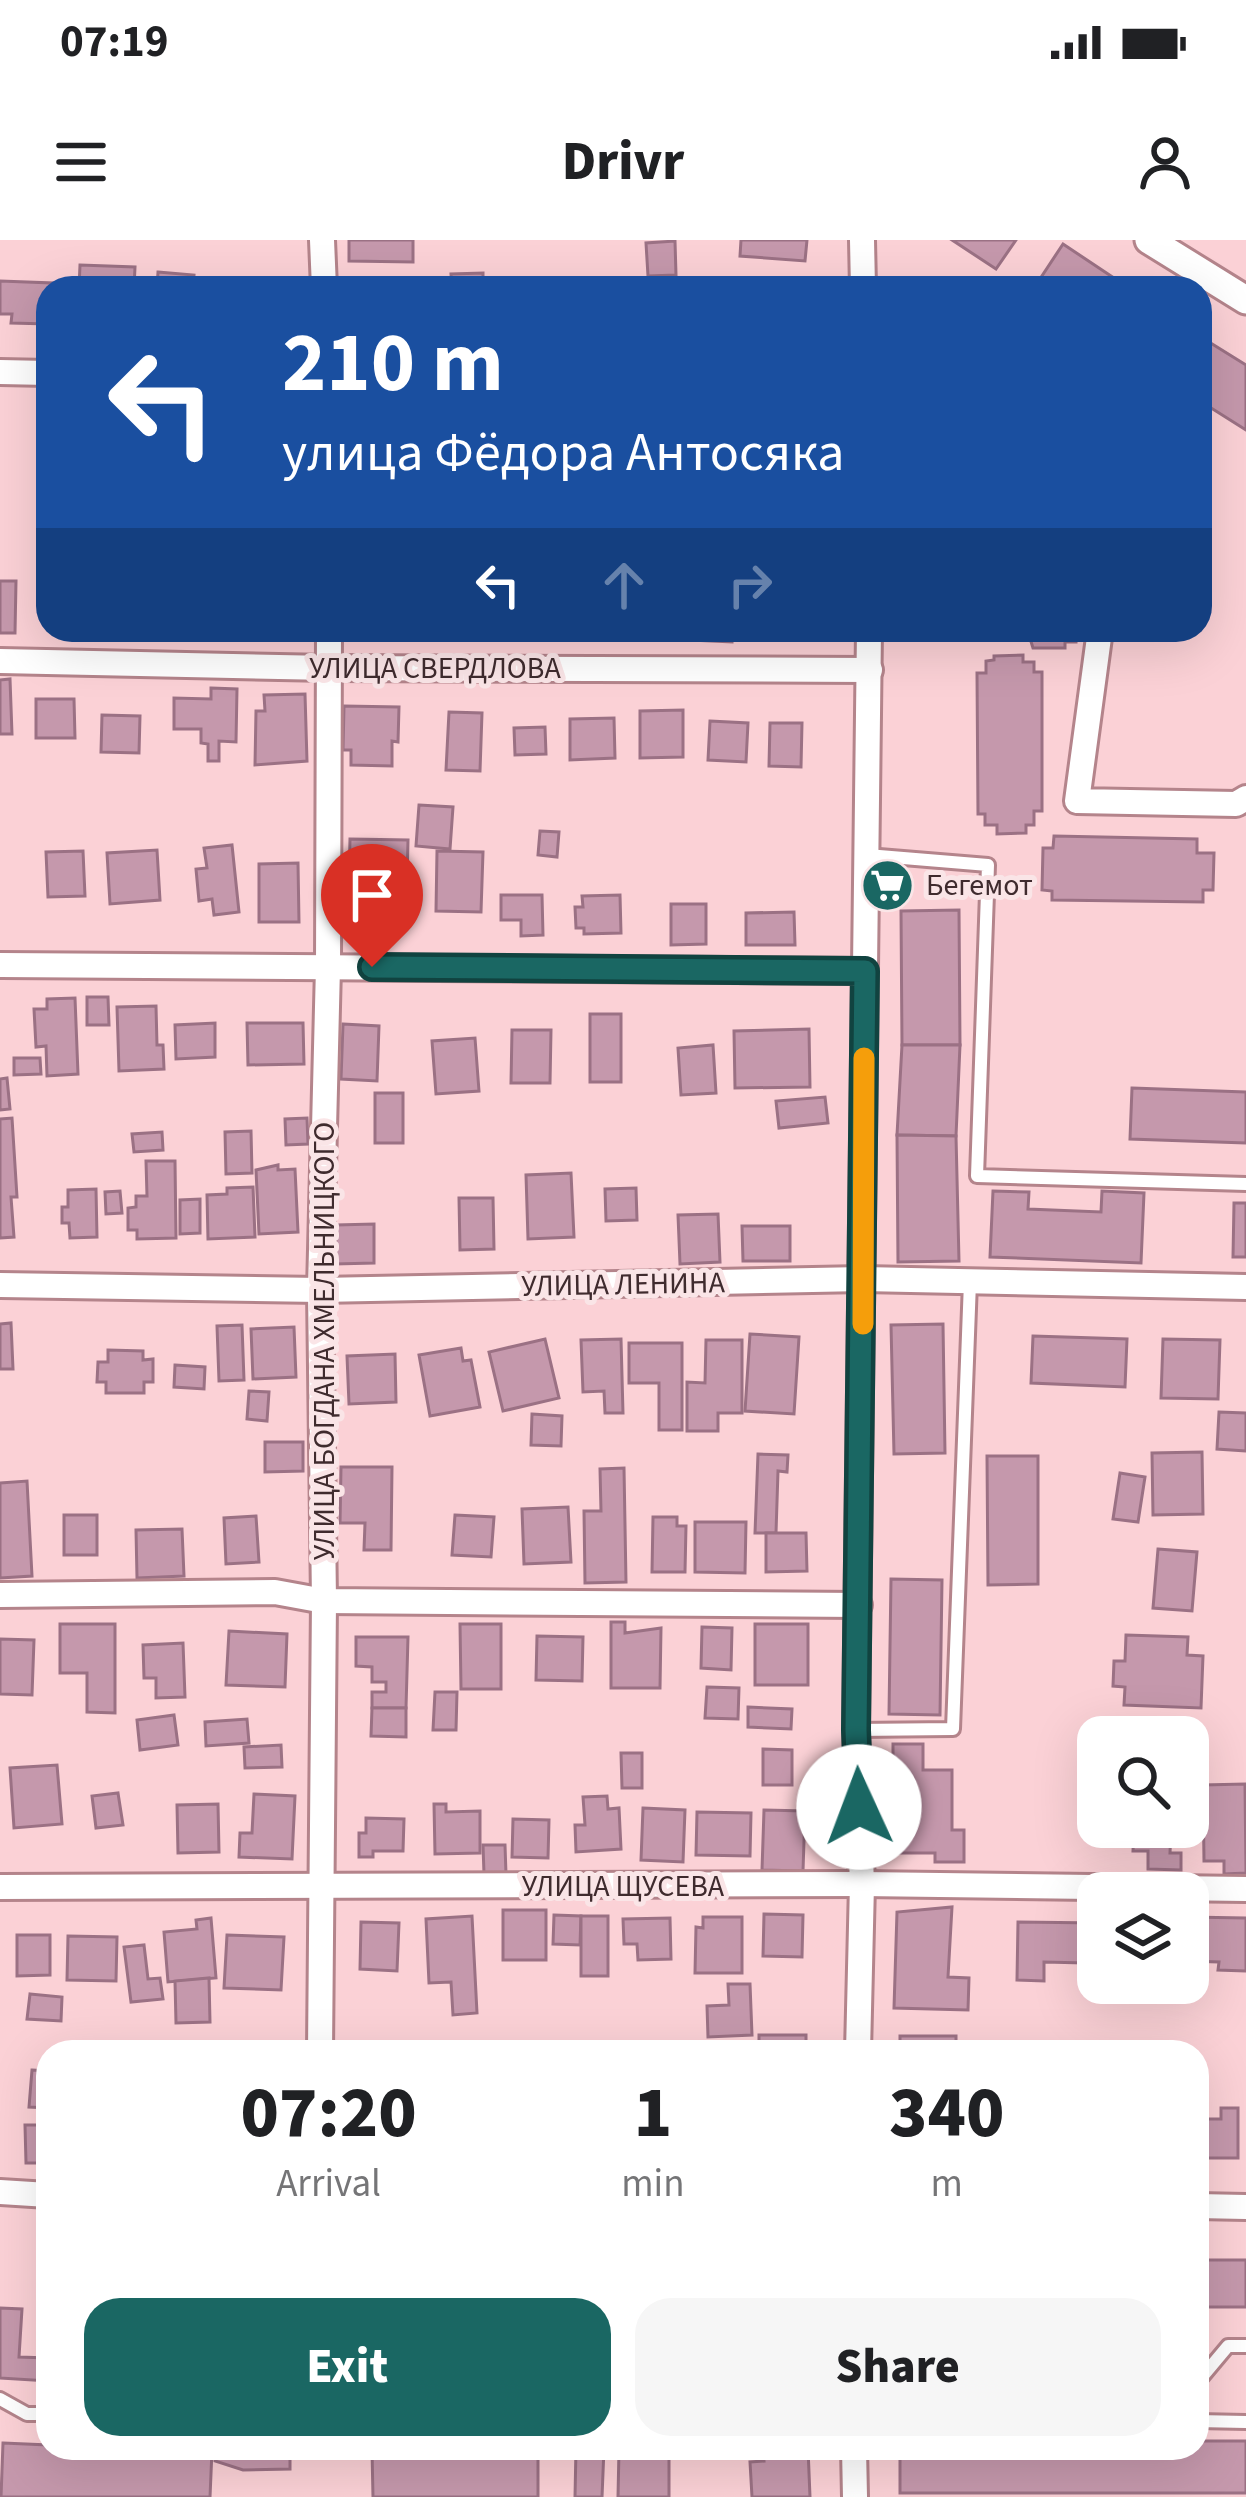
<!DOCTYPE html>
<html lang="en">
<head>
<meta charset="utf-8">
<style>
	:root { --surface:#fff; --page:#f6f6f6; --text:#202124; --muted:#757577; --accent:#1a6763 }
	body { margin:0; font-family:"Source Sans 3",sans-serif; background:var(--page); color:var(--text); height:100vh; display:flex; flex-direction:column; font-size:45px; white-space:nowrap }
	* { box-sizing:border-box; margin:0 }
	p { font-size:39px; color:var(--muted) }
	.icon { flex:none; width:66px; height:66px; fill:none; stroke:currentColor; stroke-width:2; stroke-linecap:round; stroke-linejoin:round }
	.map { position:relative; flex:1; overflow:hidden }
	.side { position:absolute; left:36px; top:1800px; width:1173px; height:420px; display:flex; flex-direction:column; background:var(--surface); border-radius:36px; box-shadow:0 12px 48px #0002 }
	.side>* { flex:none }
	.banner { position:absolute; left:36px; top:36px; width:1176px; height:366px; border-radius:36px; box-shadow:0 12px 48px #0002; background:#1a4fa0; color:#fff; overflow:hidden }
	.fabs { position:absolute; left:1077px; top:1476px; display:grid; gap:24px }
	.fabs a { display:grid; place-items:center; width:132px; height:132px; border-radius:24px; background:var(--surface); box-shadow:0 12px 48px #0002; font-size:60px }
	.pin { position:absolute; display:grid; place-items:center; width:102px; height:102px; color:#fff; margin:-123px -51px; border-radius:50% 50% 50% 0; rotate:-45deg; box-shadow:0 0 12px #0007 }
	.pin .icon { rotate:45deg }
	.me { position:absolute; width:132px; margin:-66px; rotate:358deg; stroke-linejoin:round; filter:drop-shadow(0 0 9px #0008) }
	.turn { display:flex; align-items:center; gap:42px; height:252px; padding:0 48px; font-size:54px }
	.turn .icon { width:156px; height:156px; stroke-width:2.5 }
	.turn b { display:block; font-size:84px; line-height:102px }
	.lanes { display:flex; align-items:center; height:114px; padding:0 48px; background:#0003; justify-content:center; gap:60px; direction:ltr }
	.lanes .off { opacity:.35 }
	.eta { display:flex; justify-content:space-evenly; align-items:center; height:204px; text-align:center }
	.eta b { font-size:72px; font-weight:800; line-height:84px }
	.button { display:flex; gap:24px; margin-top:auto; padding:24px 48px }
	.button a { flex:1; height:138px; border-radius:36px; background:var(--accent); color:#fff; font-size:48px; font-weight:800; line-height:138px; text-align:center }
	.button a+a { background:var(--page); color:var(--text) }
	.status { display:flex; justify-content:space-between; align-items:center; height:84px; padding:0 60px; background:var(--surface); direction:ltr }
	.status svg { height:33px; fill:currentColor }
	header { display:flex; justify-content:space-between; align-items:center; height:156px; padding:0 48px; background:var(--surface); font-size:54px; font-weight:800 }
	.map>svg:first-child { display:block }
	.building { fill:#c598ac; stroke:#9b7184; stroke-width:3 }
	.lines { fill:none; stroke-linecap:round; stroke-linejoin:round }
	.service-casing { stroke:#b4848b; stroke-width:18 }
	.minor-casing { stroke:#b4848b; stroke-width:30 }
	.tertiary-casing { stroke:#b4848b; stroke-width:33 }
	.service { stroke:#fff; stroke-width:12 }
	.minor { stroke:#fff; stroke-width:24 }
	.tertiary { stroke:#fff; stroke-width:27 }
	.route-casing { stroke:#114340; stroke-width:30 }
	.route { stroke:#1a6763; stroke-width:21 }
	.slow { stroke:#f59e0b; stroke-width:21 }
	.labels { text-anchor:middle; stroke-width:10; stroke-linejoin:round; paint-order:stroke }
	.street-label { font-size:30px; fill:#3f2b2e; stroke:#fae5e7 }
	.poi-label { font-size:30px; fill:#3f2b2e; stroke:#fae5e7; text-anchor:start }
</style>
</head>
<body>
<div class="status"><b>07:19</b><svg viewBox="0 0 49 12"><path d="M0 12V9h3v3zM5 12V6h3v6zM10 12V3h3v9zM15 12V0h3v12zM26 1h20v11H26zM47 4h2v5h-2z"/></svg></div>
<header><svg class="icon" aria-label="menu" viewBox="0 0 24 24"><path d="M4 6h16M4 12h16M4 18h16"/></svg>Drivr<svg class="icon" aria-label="person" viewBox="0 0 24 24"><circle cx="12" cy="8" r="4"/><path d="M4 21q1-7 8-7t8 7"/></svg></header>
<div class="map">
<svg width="1246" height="2257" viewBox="0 0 1246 2257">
	<rect width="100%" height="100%" fill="#fbd1d6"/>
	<g class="building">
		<polygon points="349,0 413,0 413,22 349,21"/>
		<polygon points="741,0 807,0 805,21 740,16"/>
		<polygon points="952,0 1016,0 996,29"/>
		<polygon points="675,1 676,35 648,36 646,3"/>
		<polygon points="1063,4 1129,48 1034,48"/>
		<polygon points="80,25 135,27 134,48 79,48"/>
		<polygon points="158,32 194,35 193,48 157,48"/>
		<polygon points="483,33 483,48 452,48 451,34"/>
		<polygon points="0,41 52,43 48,48 48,84 11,83 12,74 0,74"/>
		<polygon points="580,41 580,48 534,48 534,42"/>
		<polygon points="1209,102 1246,125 1246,190 1200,161 1200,116"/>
		<polygon points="41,333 48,333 48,380 43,380"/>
		<polygon points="0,341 16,341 15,393 0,393"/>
		<polygon points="614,390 651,390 651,397 613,397"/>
		<polygon points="691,390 732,390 732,402 691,400"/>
		<polygon points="1023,390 1076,390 1076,402 1065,402 1065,408 1033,408 1028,392"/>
		<polygon points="1023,415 1023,422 1034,422 1034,432 1042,432 1042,571 1034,571 1034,585 1026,585 1026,593 997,594 997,585 985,585 985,574 978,574 977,433 986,433 986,421 994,420 994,416"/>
		<polygon points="10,439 12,494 0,494 0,440"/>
		<polygon points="211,448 237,449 236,502 219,501 219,521 208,521 208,504 201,503 201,489 174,489 174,458 211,459"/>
		<polygon points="305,454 307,521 255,525 256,471 265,471 264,455"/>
		<polygon points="36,459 74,459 75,498 36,498"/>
		<polygon points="344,466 399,467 398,502 392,501 392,526 351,525 351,510 343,510"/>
		<polygon points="683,470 683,517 640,518 640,471"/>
		<polygon points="449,472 482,473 480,531 446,530"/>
		<polygon points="102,475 140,476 139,513 101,512"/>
		<polygon points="614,478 615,518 570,520 570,479"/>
		<polygon points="710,481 748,483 746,522 708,520"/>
		<polygon points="770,483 802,483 801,527 769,526"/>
		<polygon points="545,487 546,514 515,515 514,488"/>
		<polygon points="419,565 453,567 450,609 416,606"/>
		<polygon points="540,591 559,592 557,617 538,615"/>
		<polygon points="1054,596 1197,599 1197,613 1214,613 1213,650 1203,650 1203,662 1052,660 1052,651 1042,650 1043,608 1053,608"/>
		<polygon points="350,599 408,600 406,687 348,686"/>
		<polygon points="232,605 239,672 214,675 212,659 199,661 196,629 207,628 204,608"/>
		<polygon points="157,610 160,660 110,664 107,613"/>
		<polygon points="83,611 85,656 48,657 46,612"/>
		<polygon points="437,611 483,612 481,672 436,671"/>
		<polygon points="298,623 299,682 259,682 259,624"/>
		<polygon points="501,655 542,655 543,695 521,696 521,680 501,680"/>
		<polygon points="620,655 621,693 584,694 584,688 576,688 575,667 583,667 582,656"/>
		<polygon points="671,664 706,664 706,704 671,705"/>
		<polygon points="959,670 960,805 902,805 901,671"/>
		<polygon points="794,672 795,705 746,705 746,673"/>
		<polygon points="87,757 108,757 109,785 87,785"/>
		<polygon points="75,758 78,834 47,836 46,806 36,807 34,769 47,769 47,759"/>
		<polygon points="156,766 157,805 163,805 164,829 119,831 117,767"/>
		<rect x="590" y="774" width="31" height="68"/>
		<polygon points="215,783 215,817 176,819 175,785"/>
		<polygon points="247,783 303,783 304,824 248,825"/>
		<polygon points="343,784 379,786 377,841 341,839"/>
		<polygon points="809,789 810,847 735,848 734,791"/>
		<polygon points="512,790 551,790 550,843 511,843"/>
		<polygon points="475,798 479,851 436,854 432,801"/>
		<polygon points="713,805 716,853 681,855 678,808"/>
		<polygon points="902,805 960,805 956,896 897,895"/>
		<polygon points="14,818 40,818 41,834 14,835"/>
		<polygon points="7,838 10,869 0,870 0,839"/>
		<polygon points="1132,848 1246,852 1246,903 1130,899"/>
		<rect x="375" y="853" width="28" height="50"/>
		<polygon points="825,857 828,883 779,888 776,861"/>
		<polygon points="12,878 17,957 11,957 14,997 0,998 0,879"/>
		<polygon points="307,878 308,904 286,905 285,879"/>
		<polygon points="251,891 252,933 226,934 225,892"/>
		<polygon points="162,892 163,910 134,912 132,894"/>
		<polygon points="897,895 956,896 959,1021 898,1022"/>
		<polygon points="146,921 175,921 176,998 137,999 137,990 128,990 128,968 136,967 136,956 147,956"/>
		<polygon points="278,925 278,930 295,929 298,992 259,994 256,930"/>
		<polygon points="571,933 574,997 528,999 526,935"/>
		<polygon points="253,947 255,997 208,999 207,955 227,954 227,948"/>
		<polygon points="636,948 637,980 606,981 605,949"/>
		<polygon points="96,949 97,997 70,998 69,983 62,983 62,967 68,967 68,950"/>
		<polygon points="120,951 122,973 106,974 105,952"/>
		<polygon points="993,951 1029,952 1028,969 1101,972 1102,951 1144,953 1141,1023 990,1017"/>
		<polygon points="459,958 493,958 494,1009 460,1010"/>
		<polygon points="200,959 200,993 180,994 180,960"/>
		<polygon points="1234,963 1246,963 1246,1017 1233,1017"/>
		<polygon points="718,974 720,1022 680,1024 678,975"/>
		<polygon points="374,984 374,1023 335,1024 335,1014 329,1014 328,1000 336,1000 336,985"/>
		<polygon points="742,986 790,986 790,1021 743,1021"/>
		<polygon points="11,1083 13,1129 0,1129 0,1084"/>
		<polygon points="943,1084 945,1213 894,1214 891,1085"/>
		<polygon points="242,1085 244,1140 219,1141 217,1086"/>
		<polygon points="294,1087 296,1137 253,1139 251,1089"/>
		<polygon points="750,1094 799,1097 794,1174 745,1171"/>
		<polygon points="1033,1096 1127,1099 1125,1147 1031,1143"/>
		<polygon points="545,1099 559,1158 503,1171 489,1112"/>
		<polygon points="621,1099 623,1173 605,1173 604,1151 583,1152 581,1100"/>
		<polygon points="1163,1099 1220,1100 1218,1159 1161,1158"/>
		<polygon points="706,1100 742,1100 742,1173 718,1173 718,1191 687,1191 687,1142 705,1143"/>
		<polygon points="629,1103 682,1103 682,1190 659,1190 659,1143 629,1143"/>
		<polygon points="461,1108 463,1121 471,1120 480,1167 430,1176 419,1115"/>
		<polygon points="108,1110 143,1111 143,1120 153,1119 153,1142 144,1142 144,1153 106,1153 106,1142 97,1142 98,1122 108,1122"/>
		<polygon points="395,1114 396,1162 349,1164 347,1116"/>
		<polygon points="175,1125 205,1127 204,1149 174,1147"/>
		<polygon points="249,1151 269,1152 267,1181 247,1179"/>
		<polygon points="1219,1172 1246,1173 1246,1211 1217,1209"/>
		<polygon points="532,1174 562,1176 561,1206 531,1205"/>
		<polygon points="265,1202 303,1202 303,1231 265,1232"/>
		<polygon points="1202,1212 1203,1274 1153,1275 1152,1213"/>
		<polygon points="758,1214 788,1215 787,1232 778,1231 776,1293 755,1293"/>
		<polygon points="987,1216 1038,1216 1038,1344 988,1345"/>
		<polygon points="341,1227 392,1227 391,1310 364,1310 365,1283 340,1283"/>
		<polygon points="624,1228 626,1342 585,1343 584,1271 601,1271 600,1229"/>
		<polygon points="1120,1233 1145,1237 1138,1282 1113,1279"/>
		<polygon points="27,1241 32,1336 0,1338 0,1243"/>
		<polygon points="568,1267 571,1322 524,1324 522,1269"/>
		<rect x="64" y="1275" width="33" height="40"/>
		<polygon points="455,1275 494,1277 491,1317 452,1315"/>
		<polygon points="256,1276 259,1322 226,1324 224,1278"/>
		<polygon points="653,1277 677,1277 677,1286 686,1286 685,1332 652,1332"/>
		<polygon points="695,1282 746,1282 745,1333 695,1332"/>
		<polygon points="182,1289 184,1336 137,1338 136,1290"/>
		<polygon points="766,1293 806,1293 807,1331 766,1332"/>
		<polygon points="1158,1309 1197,1312 1192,1371 1153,1368"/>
		<polygon points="891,1339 942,1340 940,1475 889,1474"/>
		<polygon points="611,1382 625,1382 625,1393 661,1388 660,1448 611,1448"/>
		<polygon points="60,1384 115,1384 115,1473 87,1472 87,1433 60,1433"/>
		<polygon points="460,1384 501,1384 501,1449 461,1449"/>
		<rect x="755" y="1384" width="53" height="61"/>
		<polygon points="702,1387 732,1388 731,1430 701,1428"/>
		<polygon points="229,1391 287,1394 285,1447 226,1445"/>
		<polygon points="1126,1395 1188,1397 1187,1415 1203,1416 1201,1468 1124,1465 1125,1447 1113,1446 1114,1421 1125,1421"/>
		<polygon points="537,1396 583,1397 582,1441 536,1440"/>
		<polygon points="356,1397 408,1397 406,1468 372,1468 372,1452 386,1452 386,1442 372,1442 372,1427 356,1426"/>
		<polygon points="0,1399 34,1400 32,1455 0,1454"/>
		<polygon points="183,1403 185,1457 156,1458 156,1438 144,1438 143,1405"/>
		<polygon points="707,1447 739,1448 738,1479 705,1478"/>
		<polygon points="435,1452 457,1452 456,1490 433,1490"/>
		<polygon points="748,1467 792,1469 791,1489 748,1487"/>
		<polygon points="372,1468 406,1468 406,1497 371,1496"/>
		<polygon points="174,1475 178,1505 140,1510 137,1480"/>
		<polygon points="247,1479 249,1503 206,1506 205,1482"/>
		<polygon points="893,1504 923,1504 923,1530 952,1530 952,1590 964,1590 964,1622 935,1622 935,1613 893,1613"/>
		<polygon points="281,1505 282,1527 245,1528 244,1507"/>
		<polygon points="763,1509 792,1510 792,1545 763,1545"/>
		<polygon points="621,1513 642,1513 642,1548 622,1548"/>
		<polygon points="57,1525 62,1584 14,1588 10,1528"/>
		<polygon points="1245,1544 1246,1633 1224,1634 1224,1621 1204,1621 1203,1545"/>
		<polygon points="118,1553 123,1585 96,1588 92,1556"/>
		<polygon points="254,1554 295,1556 292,1619 239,1617 240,1593 252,1593"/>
		<polygon points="607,1556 608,1569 619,1568 621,1609 576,1612 575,1585 585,1585 583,1557"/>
		<polygon points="218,1564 219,1612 178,1613 177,1565"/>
		<polygon points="434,1564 446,1564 446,1572 480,1571 480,1613 435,1614"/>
		<polygon points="643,1568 685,1570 683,1622 641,1620"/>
		<polygon points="764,1570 805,1571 803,1631 762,1630"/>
		<polygon points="697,1572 751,1573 750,1616 696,1615"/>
		<polygon points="366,1578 404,1579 403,1611 373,1611 373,1617 359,1617 359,1593 366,1593"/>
		<polygon points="513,1579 549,1580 548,1618 512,1617"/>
		<polygon points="1134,1587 1171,1587 1170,1613 1181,1613 1181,1630 1148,1629 1148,1611 1133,1611"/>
		<polygon points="483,1605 505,1605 506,1634 484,1634"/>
		<polygon points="952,1667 948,1737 969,1738 968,1770 894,1768 897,1672"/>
		<rect x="503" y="1670" width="43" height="50"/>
		<polygon points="764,1674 803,1675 802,1717 763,1716"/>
		<polygon points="554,1675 581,1676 580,1705 553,1704"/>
		<polygon points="472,1676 477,1773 453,1775 451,1742 429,1743 426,1679"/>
		<rect x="581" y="1676" width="27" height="60"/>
		<polygon points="703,1677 742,1677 742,1733 695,1733 696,1687 703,1688"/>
		<polygon points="1188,1677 1246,1678 1246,1731 1218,1730 1219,1722 1188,1721"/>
		<polygon points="211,1678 216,1738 168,1742 164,1692 197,1689 196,1680"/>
		<polygon points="670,1678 671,1719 638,1720 637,1704 624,1704 623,1679"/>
		<polygon points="361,1682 399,1683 397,1731 360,1729"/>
		<polygon points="1018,1682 1098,1683 1098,1743 1110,1743 1085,1743 1085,1723 1044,1722 1044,1741 1017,1740"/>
		<polygon points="17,1695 50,1695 50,1735 17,1736"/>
		<polygon points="227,1695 284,1697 281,1750 224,1748"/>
		<polygon points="68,1696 117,1697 116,1741 67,1740"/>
		<polygon points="144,1705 148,1739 160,1738 163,1759 131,1762 124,1707"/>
		<polygon points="209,1738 210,1782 176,1783 175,1741"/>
		<polygon points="728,1744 750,1744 752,1795 708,1797 707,1766 729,1765"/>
		<polygon points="30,1754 62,1757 61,1781 27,1779"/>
		<rect x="759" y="1795" width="47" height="17"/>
		<rect x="900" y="1796" width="56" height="16"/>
		<polygon points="214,1806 292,1809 292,1812 214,1812"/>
		<polygon points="32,1830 48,1831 48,1868 29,1867"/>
		<polygon points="1221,1868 1238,1868 1238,1918 1197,1918 1197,1879 1221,1879"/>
		<polygon points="25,1885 48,1885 48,1923 26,1923"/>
		<rect x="1197" y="2020" width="49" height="47"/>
		<polygon points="0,2068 22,2069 19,2117 48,2118 48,2141 0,2138"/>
		<polygon points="1197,2201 1246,2201 1246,2253 900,2253 900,2208 1197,2208"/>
		<polygon points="3,2203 48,2205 48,2208 212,2210 210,2257 1,2257"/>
		<polygon points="215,2208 290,2208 290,2229 243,2230 215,2221"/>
		<polygon points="538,2208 538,2257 373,2257 372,2210"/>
		<polygon points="576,2208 604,2208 602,2257 575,2257"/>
		<polygon points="692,2208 731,2208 731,2217 692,2218"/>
		<polygon points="763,2208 808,2208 810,2257 752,2257 750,2222 764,2221"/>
		<polygon points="619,2210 669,2210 669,2257 618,2257"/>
	</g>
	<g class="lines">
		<defs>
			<g id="service">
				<polyline points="867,615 988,625 977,936 1246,944"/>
				<polyline points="856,1490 953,1489 970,1042"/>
				<polyline points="1197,2143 1228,2106 1246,2106"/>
				<polyline points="0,2159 27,2174 48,2174"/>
				<polyline points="1197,2181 1246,2182"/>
			</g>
			<g id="minor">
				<polyline points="322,0 324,48"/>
				<polyline points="862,0 863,48"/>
				<polyline points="0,132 48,133"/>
				<polyline points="1100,390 1077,561 1236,564 1246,558"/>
				<polyline points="0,421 329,428 870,430"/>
				<polyline points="0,725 865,731"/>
				<polyline points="0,1045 320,1050 863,1039 1246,1047"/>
				<polyline points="0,1355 275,1352 324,1361 859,1365"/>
				<polyline points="0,1647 862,1644 1246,1649"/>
				<polyline points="320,1812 324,1361 320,1050 328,727 329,390"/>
				<polyline points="858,1812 862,1644 856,1490 869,390"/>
				<polyline points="0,1952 48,1955"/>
				<polyline points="1197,1966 1246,1967"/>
				<polyline points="854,2208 855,2257"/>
			</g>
			<polyline id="tertiary" points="1149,0 1246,60"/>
		</defs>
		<use href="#service" class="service-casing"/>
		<use href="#minor" class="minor-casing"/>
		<use href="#tertiary" class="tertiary-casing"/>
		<use href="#service" class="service"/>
		<use href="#minor" class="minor"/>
		<use href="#tertiary" class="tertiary"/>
	</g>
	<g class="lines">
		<defs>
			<polyline id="route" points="372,727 865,731 856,1490 859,1567"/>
		</defs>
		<use href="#route" class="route-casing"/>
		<use href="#route" class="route"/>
		<polyline class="slow" points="863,1084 864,818"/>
	</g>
	<defs>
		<symbol id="supermarket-disc" viewBox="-11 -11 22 22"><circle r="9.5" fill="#1a6763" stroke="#fae5e7"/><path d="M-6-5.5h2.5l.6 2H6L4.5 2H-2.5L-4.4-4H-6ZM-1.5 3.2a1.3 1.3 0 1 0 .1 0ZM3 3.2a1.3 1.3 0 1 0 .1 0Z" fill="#fff"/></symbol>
	</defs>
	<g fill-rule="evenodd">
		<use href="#supermarket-disc" x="858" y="616" width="59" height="59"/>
	</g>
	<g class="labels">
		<g class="street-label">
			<text x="435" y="438">УЛИЦА СВЕРДЛОВА</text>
			<text transform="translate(623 1044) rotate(-1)" y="10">УЛИЦА ЛЕНИНА</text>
			<text transform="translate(324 1101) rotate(-90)" y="10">УЛИЦА БОГДАНА ХМЕЛЬНИЦКОГО</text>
			<text x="623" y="1656">УЛИЦА ЩУСЕВА</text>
		</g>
		<g class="poi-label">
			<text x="926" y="655">Бегемот</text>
		</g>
	</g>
</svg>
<div class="fabs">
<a><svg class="icon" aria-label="search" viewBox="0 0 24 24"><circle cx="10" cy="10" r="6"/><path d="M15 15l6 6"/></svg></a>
<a><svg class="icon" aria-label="layers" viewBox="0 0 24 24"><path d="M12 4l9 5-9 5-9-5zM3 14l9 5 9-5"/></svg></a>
</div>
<div class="pin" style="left:372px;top:727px;background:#d93025"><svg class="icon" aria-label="arrive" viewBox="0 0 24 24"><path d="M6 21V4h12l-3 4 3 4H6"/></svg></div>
<svg class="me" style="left:859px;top:1567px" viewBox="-20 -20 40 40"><circle r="19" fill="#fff"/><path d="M0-13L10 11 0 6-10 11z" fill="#1a6763"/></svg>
<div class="banner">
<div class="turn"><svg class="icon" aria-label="left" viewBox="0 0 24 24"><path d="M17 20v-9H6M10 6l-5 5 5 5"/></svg><div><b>210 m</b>улица Фёдора Антосяка</div></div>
<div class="lanes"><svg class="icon" aria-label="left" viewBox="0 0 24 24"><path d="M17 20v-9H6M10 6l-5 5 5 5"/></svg><svg class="icon off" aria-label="ahead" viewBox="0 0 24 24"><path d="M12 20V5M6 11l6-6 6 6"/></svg><svg class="icon off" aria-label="right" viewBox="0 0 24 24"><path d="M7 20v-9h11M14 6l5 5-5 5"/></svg></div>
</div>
<section class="side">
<div class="eta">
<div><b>07:20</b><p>Arrival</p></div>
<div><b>1</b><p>min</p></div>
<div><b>340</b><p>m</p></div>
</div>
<div class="button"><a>Exit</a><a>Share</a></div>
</section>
</div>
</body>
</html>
